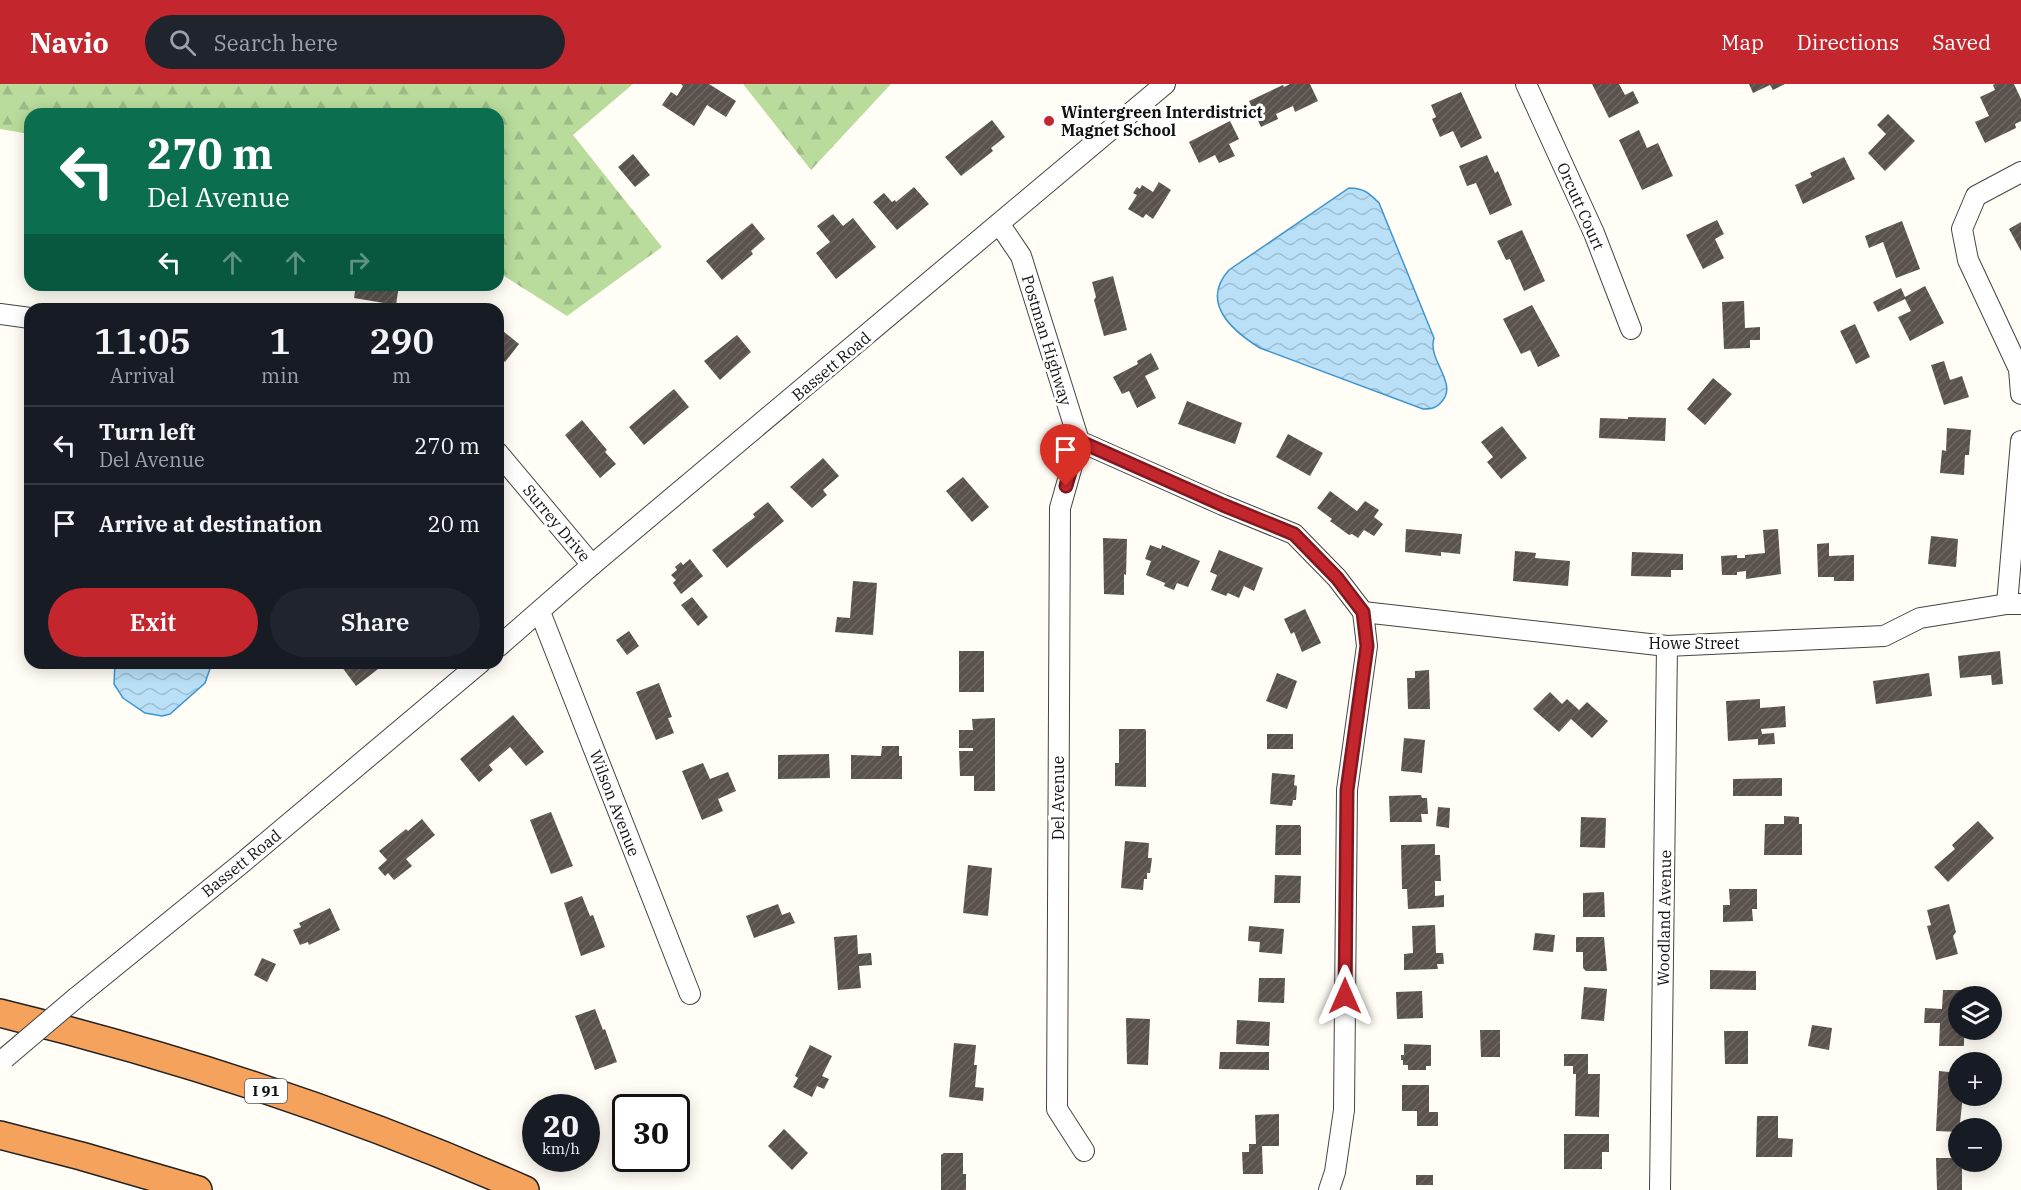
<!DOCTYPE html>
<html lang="en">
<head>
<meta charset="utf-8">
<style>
	:root { --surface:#171b24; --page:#20242c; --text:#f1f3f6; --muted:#9ea1a6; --line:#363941; --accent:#c4262e }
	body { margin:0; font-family:"IBM Plex Serif",serif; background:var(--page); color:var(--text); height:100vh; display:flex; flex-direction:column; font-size:22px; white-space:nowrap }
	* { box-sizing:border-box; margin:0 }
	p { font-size:20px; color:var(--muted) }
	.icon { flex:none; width:33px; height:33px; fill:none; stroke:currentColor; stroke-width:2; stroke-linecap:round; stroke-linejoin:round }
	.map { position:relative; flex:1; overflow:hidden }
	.sheet { position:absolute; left:24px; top:219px; width:480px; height:366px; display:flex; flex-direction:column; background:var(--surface); border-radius:18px; box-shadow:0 3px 15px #0003 }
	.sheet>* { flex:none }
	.banner { position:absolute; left:24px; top:24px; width:480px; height:183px; border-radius:18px; box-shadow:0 3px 15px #0003; background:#0b6e4f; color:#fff; overflow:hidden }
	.tools { position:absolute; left:1948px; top:902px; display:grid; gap:12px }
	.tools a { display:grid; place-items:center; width:54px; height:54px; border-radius:50%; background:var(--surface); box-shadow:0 3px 15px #0003; font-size:30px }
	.speed { position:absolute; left:522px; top:1010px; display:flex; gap:12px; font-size:30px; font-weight:700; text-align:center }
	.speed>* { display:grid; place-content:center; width:78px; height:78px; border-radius:50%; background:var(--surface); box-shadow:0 3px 15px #0003; line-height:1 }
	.speed small { font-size:15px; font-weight:400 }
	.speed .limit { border:3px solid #111; border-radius:9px; background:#fff; color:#111 }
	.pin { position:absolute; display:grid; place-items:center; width:51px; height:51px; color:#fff; margin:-62px -26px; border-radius:50% 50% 50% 0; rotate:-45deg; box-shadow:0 0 6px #0007 }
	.pin .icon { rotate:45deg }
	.me { position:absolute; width:66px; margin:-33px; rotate:0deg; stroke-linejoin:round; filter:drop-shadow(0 0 4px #0008) }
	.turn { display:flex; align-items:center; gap:21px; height:126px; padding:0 24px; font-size:27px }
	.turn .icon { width:78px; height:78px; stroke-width:2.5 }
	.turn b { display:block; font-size:42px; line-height:51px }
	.lanes { display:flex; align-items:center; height:57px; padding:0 24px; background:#0003; justify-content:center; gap:30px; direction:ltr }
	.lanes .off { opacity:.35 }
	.eta { display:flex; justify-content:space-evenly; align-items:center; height:102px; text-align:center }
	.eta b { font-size:36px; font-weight:600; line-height:42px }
	.primary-button { display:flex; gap:12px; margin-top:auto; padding:12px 24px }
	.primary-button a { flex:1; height:69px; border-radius:36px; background:var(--accent); color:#fff; font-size:24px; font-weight:600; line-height:69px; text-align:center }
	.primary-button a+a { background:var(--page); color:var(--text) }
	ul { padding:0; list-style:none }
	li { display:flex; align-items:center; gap:18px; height:78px; padding:0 24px; border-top:2px solid var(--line) }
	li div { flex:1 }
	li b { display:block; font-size:22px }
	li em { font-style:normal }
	header { display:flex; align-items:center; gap:36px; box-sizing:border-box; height:84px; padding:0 30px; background:var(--accent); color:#fff }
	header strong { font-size:28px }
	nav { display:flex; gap:33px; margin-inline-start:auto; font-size:21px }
	.search { width:420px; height:54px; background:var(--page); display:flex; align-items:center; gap:15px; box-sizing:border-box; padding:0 21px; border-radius:33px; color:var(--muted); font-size:22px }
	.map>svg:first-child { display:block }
	.forest { fill:url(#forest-firs) }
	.water { fill:url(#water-waves); stroke:#3f96cf; stroke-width:1.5 }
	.building { fill:url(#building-hatch) }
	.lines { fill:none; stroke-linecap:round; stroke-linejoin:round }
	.minor-casing { stroke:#444; stroke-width:22 }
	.highway-casing { stroke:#222; stroke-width:30 }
	.minor { stroke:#fff; stroke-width:20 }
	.highway { stroke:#f5a25d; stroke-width:27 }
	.minor-bridge-casing { stroke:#444; stroke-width:22; stroke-linecap:butt }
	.minor-bridge { stroke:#fff; stroke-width:20 }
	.route-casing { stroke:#7f191e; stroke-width:15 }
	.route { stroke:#c4262e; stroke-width:10 }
	.poi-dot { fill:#c4262e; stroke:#fff; stroke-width:2 }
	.labels { text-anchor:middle; stroke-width:6; stroke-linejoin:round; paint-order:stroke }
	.shield { fill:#fff; stroke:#585858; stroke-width:1.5 }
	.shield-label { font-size:15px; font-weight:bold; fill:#111 }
	.poi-label { font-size:16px; font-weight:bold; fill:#111; stroke:#fff; text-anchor:start }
	.street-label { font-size:16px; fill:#111; stroke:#fff }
</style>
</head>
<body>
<header>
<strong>Navio</strong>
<div class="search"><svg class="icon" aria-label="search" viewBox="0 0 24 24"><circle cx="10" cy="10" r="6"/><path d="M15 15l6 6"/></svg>Search here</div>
<nav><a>Map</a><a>Directions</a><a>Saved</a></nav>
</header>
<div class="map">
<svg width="2021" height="1106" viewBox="0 0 2021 1106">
	<defs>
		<pattern id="forest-firs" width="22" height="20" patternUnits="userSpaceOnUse" patternTransform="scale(1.5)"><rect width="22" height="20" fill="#b9dc9c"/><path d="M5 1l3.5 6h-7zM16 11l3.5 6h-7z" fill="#9ebc85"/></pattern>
		<pattern id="water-waves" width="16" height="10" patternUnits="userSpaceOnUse" patternTransform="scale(1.5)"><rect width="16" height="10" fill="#b9e0f7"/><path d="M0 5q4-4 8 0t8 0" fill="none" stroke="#9ebfd3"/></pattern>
		<pattern id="building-hatch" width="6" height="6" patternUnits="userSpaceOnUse" patternTransform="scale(1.5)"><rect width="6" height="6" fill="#5a524d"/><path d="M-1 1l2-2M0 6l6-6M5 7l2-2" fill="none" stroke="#6d6662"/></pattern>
	</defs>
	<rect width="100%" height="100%" fill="#fffdf5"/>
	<g class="forest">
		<polygon points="0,0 633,0 573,51 662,163 567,232 498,188 498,30 30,30 30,50 0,45"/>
		<polygon points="743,0 891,0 811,86"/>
	</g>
	<g class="water">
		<path d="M1349 104C1364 104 1369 109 1379 119L1434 254C1427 275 1457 298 1443 316 1437 324 1432 325 1423 325L1260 264C1231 246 1200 218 1229 186Z"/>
		<polygon points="115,579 212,579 205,599 170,630 162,632 145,629 123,614 114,600"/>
	</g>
	<g class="building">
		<polygon points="681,0 709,0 736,17 726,33 707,21 694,42 662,21 671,8 677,12 683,2"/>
		<polygon points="1290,0 1310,0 1318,17 1295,28 1293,22 1276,30 1278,35 1261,43 1249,17 1283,1 1284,3"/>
		<polygon points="1592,0 1619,0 1625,11 1633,7 1639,19 1609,34"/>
		<polygon points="1749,0 1785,0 1773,6 1770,1 1753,9"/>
		<polygon points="1995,0 2014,0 2021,15 2021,37 2015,40 2016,44 1985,59 1975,38 1989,32 1980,13 1995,6 1993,1"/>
		<polygon points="1461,8 1482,54 1461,64 1453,47 1440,53 1432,35 1436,33 1431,21"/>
		<polygon points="1888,30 1915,57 1885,87 1868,69 1886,50 1877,41"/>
		<polygon points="992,36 1005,53 991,64 993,67 961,92 945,73"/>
		<polygon points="1230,37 1239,55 1229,60 1235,72 1219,79 1215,71 1199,79 1189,58"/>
		<polygon points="1639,46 1647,64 1658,59 1673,92 1642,106 1619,56"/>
		<polygon points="633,70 650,91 635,103 618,83"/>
		<polygon points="1487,71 1495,89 1498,87 1512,121 1490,131 1476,99 1467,102 1459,82"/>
		<polygon points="1844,73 1855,95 1803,120 1795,101 1812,93 1810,89"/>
		<polygon points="1159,98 1171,106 1153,135 1146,130 1143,134 1128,125 1137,111 1133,109 1137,103 1140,105 1142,101 1153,108"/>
		<polygon points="914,103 929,120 897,146 873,118 884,109 892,118 895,116 896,118"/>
		<polygon points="833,130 843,142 853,134 876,163 836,195 816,169 830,158 817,142"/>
		<polygon points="1717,136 1724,150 1715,155 1724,174 1703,185 1686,151"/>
		<polygon points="1902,137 1920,185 1896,194 1883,158 1869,164 1865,152"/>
		<polygon points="2021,138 2021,167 2009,145"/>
		<polygon points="752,139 765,155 751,167 753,170 722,196 706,177"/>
		<polygon points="1522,146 1545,197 1524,207 1510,175 1506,176 1497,157"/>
		<polygon points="1113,192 1127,246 1104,252 1094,216 1096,213 1092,198"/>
		<polygon points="356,201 399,201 396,221 354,214"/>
		<polygon points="1925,202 1944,239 1910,257 1898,233 1911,227 1905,215 1878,228 1873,218 1901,204 1905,213"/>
		<polygon points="1744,217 1745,244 1760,243 1760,256 1750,256 1750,264 1724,265 1722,218"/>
		<polygon points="1532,221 1560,272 1538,283 1530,266 1521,270 1503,235"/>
		<polygon points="1855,240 1870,273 1856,280 1840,247"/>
		<polygon points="498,243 519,260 505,278 498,273"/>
		<polygon points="737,251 751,268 720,296 704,277"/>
		<polygon points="1151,269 1159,285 1145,292 1156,314 1137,324 1129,307 1122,310 1113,293 1138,280 1137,277"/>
		<polygon points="1944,277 1950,296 1962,292 1969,313 1944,321 1931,281"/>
		<polygon points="1713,294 1732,310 1705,341 1687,325"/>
		<polygon points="27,301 30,301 30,324 25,323"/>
		<polygon points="674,305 689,323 644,361 629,343"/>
		<polygon points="1187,317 1242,339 1235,360 1178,340"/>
		<polygon points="1628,333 1666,334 1665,357 1599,354 1600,334 1628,335"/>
		<polygon points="582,336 607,366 605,368 616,380 600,394 565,351"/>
		<polygon points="1502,342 1527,374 1501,395 1487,378 1493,373 1481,358"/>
		<polygon points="1947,344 1971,346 1969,371 1965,371 1964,391 1940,389 1942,366 1946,367"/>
		<polygon points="1288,350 1323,369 1310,392 1276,373"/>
		<polygon points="823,374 839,392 823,406 827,411 812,424 790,403"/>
		<polygon points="963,393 989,423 972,438 946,407"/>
		<polygon points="1330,407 1357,427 1365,417 1379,426 1374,433 1383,440 1374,452 1364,446 1358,454 1352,450 1349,451 1330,437 1332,435 1317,424"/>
		<polygon points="768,418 784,437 727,484 712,466 755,433 753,430"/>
		<polygon points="1406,445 1462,450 1460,470 1441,468 1441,472 1405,468"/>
		<polygon points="1778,445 1781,490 1746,495 1746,487 1737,488 1737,491 1722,491 1721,472 1737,471 1737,474 1745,474 1745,471 1765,469 1763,446"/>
		<polygon points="1931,452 1958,455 1956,483 1928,480"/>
		<polygon points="1103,454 1127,455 1126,491 1124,490 1124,511 1104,510"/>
		<polygon points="1829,459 1829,472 1854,471 1854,497 1834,497 1834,493 1818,493 1817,460"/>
		<polygon points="1150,461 1161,465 1162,461 1200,477 1188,503 1177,499 1174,506 1164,502 1165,499 1146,491 1151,477 1145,475"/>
		<polygon points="1219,466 1263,484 1254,507 1244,502 1239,514 1228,509 1226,512 1211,506 1217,491 1210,488"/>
		<polygon points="1515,467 1536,469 1535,474 1570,477 1568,502 1513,497"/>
		<polygon points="1632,468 1683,470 1683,486 1671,486 1671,493 1631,492"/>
		<polygon points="690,475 703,492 681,510 673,499 676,496 671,491 677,486 675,483 681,478 683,481"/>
		<polygon points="853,497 877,499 873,551 835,548 837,533 850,534"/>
		<polygon points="692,513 708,533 698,542 681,521"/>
		<polygon points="1305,525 1321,559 1302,568 1294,548 1291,550 1284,535"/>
		<polygon points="629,547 639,562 627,571 616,556"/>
		<rect x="959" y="567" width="25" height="41"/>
		<polygon points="2000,567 2003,600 1992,601 1991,591 1960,594 1958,572"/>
		<polygon points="339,579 386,579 356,602"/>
		<polygon points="1429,586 1430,625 1408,625 1407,594 1415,594 1415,587"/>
		<polygon points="1277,589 1297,597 1287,625 1266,617"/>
		<polygon points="1929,589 1932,612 1876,620 1873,597"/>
		<polygon points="659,599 672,633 668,634 674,649 656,656 636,608"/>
		<polygon points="1550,608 1562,620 1567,615 1579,626 1587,618 1608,637 1592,654 1571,635 1559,648 1533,625"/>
		<polygon points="1760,615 1760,624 1785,622 1786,643 1761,645 1762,650 1774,649 1775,660 1758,661 1758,655 1728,657 1726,617"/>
		<polygon points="513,631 544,668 526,682 510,663 489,681 493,686 479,698 460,675"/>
		<polygon points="995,634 995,707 974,707 974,692 960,692 959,667 973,667 973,664 959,664 959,646 973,646 972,635"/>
		<polygon points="1119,645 1145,645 1146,647 1146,703 1115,702 1115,679 1119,679"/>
		<rect x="1267" y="650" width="26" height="15"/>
		<polygon points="1404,654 1425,656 1422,689 1401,687"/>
		<polygon points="882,662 899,662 899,672 902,672 902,695 851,695 851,671 881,672"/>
		<polygon points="829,670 830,694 778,695 778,671"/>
		<polygon points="703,679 710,695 728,688 736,707 718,715 723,727 702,736 682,687"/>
		<polygon points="1272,689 1295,691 1294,701 1297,702 1296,716 1293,716 1292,722 1270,720"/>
		<polygon points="1782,694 1782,712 1733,712 1733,695"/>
		<polygon points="1421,711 1422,714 1427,714 1428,730 1421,730 1422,738 1390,738 1389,712"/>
		<polygon points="1438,723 1450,724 1449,744 1436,742"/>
		<polygon points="551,728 573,782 551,790 530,736"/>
		<polygon points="1784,732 1799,733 1799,740 1802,740 1802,771 1764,771 1765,740 1784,740"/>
		<polygon points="1581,733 1606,734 1605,764 1580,763"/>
		<polygon points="422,735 435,751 406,775 412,782 394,796 388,789 385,792 378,784 387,776 379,767 406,745 408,747"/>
		<polygon points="1978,737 1994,754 1948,798 1934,783 1955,765 1952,761"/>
		<polygon points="1276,741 1300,741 1301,743 1301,771 1275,771"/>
		<polygon points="1125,757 1149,759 1148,774 1152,774 1150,789 1147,789 1147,795 1144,795 1143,806 1121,804"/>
		<polygon points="1435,760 1435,771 1440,771 1441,797 1435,797 1435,812 1444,811 1444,823 1408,825 1407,805 1402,805 1401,761"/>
		<polygon points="968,781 992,784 988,832 963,829"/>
		<polygon points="1275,791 1301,792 1300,819 1274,819"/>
		<polygon points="1729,805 1757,805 1757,825 1752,825 1753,837 1723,838 1723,821 1730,821"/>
		<polygon points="1604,808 1605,833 1583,833 1583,809"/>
		<polygon points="582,812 590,832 593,831 605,863 581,872 564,819"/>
		<polygon points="778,820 782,831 790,828 795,839 754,854 746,832"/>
		<polygon points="1949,820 1956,848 1953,852 1958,870 1936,876 1927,842 1931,841 1927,826"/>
		<polygon points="330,824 340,846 309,861 308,858 300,861 293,846 301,843 299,839"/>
		<polygon points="1435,841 1436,869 1443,869 1444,880 1437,880 1438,885 1404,886 1404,870 1413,869 1412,842"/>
		<polygon points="1249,842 1284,845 1282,870 1259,868 1260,858 1248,857"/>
		<polygon points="1535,849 1555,851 1553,868 1533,866"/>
		<polygon points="857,851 858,870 871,869 872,881 859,882 861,904 838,906 834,853"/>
		<polygon points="1576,853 1604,853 1607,887 1586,887 1583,884 1583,868 1576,868"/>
		<polygon points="262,874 276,880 267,898 254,891"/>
		<polygon points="1710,886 1756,887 1756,906 1710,905"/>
		<polygon points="1259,894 1285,894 1284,919 1258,918"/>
		<polygon points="1584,903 1607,905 1604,937 1581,935"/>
		<polygon points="1943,906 1965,906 1965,912 1959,912 1959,945 1964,945 1964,962 1939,962 1940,939 1924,939 1925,924 1942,925"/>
		<polygon points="1422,907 1423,934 1397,935 1396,908"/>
		<polygon points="595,925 603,946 605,945 617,978 595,986 575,932"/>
		<polygon points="1126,934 1150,935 1148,981 1127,980"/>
		<polygon points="1237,936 1270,938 1269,962 1236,960"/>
		<polygon points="1812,941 1832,944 1829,966 1808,962"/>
		<polygon points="1480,946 1500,946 1500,973 1481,973"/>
		<polygon points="1724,947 1748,947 1748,980 1725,980"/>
		<polygon points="954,959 976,961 974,981 977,981 975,1003 984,1004 983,1017 949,1013"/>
		<polygon points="1404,960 1431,961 1431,982 1426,982 1426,986 1408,986 1408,981 1403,981 1403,976 1401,976 1401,971 1404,971"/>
		<polygon points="810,961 832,972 822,992 829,995 824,1005 817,1002 812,1013 793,1003 798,994 795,992"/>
		<polygon points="1220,968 1269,968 1269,986 1219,985"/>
		<polygon points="1564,970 1588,970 1588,990 1600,990 1599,1033 1575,1032 1576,990 1573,990 1573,982 1564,982"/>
		<polygon points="1939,987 1959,989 1959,1011 1963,1011 1959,1048 1936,1047"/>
		<polygon points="1402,1001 1429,1001 1429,1028 1438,1028 1438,1042 1417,1042 1417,1027 1402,1027"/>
		<polygon points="1279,1030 1279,1062 1262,1062 1263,1090 1243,1090 1242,1068 1249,1068 1249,1060 1256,1060 1255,1031"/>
		<polygon points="1757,1032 1778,1032 1778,1054 1793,1055 1792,1073 1756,1073"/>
		<polygon points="784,1045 808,1069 792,1086 768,1062"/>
		<polygon points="1564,1050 1609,1050 1609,1068 1602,1068 1602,1085 1564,1085"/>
		<polygon points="944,1069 963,1069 963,1090 966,1090 966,1106 941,1106 941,1071"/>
		<polygon points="1936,1074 1959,1074 1959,1077 1962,1077 1962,1106 1937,1106"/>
		<rect x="1416" y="1091" width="17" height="10"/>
	</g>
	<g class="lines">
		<defs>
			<g id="minor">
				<polyline points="1526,0 1594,149 1631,245"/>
				<polyline points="2021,88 1976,112 1962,145 1968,176 2019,285 2021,310"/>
				<polyline points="1000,141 1021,172 1079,357 1223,421 1294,450 1337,494 1363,528 1367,562 1347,706 1344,1026 1335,1088 1329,1106"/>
				<polyline points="0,230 30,234"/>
				<polyline points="1079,357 1060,424 1057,1025 1084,1067"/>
				<polyline points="498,369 592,481"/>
				<polyline points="2007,520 2021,357"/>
				<polyline points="540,528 690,910"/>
				<polyline points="1363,528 1667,562 1884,552 1920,534 2007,520 2021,520"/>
				<polyline points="498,563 592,481 1165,0"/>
				<polyline points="77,913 242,779 480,579"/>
				<polyline points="1660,1106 1667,562"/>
			</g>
			<g id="highway">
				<path d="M0 929C179 973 356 1031 525 1106"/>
				<polyline points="0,1051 81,1072 198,1106"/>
			</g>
		</defs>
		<use href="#minor" class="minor-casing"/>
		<use href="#highway" class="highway-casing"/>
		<use href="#minor" class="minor"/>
		<use href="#highway" class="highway"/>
		<defs>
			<polyline id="minor-bridge" points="5,974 77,913"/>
		</defs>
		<use href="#minor-bridge" class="minor-bridge-casing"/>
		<use href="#minor-bridge" class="minor-bridge"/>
	</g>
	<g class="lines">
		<defs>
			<polyline id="route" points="1066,402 1079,357 1223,421 1294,450 1337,494 1363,528 1367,562 1347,706 1345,912"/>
		</defs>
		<use href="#route" class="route-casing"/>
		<use href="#route" class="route"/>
	</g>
	<circle class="poi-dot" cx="1049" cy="37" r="6"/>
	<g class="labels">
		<rect class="shield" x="245" y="995" width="42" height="24" rx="4.5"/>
		<g class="shield-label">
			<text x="266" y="1012">I 91</text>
		</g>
		<g class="poi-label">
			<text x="1061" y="34">Wintergreen Interdistrict<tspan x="1061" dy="18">Magnet School</tspan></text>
		</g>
		<g class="street-label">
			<text transform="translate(1581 122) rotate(66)" y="6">Orcutt Court</text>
			<text transform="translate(1047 256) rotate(73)" y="6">Postman Highway</text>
			<text transform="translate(831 282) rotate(-40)" y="6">Bassett Road</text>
			<text transform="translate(557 439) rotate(50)" y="6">Surrey Drive</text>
			<text x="1694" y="565">Howe Street</text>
			<text transform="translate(1058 714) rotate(-90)" y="6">Del Avenue</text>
			<text transform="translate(615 719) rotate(69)" y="6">Wilson Avenue</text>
			<text transform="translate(241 779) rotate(-39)" y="6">Bassett Road</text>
			<text transform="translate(1664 834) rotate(-89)" y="6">Woodland Avenue</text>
		</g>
	</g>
</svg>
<div class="tools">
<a><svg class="icon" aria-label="layers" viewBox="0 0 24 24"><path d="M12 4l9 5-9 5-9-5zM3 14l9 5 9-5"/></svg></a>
<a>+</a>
<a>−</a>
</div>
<div class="speed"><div>20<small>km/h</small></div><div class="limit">30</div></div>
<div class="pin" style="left:1066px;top:402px;background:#d93025"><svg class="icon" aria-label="arrive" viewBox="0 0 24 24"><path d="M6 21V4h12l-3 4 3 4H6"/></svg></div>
<svg class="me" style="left:1345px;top:912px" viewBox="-20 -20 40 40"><path d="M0-17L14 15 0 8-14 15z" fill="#c4262e" stroke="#fff" stroke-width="4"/></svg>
<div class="banner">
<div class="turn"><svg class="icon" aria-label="left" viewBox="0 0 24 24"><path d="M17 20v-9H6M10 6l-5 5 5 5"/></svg><div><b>270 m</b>Del Avenue</div></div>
<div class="lanes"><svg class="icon" aria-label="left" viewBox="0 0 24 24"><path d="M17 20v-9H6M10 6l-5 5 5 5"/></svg><svg class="icon off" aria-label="ahead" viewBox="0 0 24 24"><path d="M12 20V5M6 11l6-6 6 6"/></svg><svg class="icon off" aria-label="ahead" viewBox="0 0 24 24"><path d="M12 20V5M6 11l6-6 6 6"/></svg><svg class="icon off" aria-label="right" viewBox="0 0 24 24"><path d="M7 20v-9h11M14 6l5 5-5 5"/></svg></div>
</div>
<section class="sheet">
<div class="eta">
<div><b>11:05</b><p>Arrival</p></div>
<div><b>1</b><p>min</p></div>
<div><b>290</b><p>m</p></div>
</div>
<ul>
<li><svg class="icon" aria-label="left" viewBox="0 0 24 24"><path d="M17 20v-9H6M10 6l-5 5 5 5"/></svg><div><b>Turn left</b><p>Del Avenue</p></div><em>270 m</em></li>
<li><svg class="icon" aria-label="arrive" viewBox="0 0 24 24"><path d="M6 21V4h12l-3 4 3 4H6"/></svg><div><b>Arrive at destination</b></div><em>20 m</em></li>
</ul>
<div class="primary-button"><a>Exit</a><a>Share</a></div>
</section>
</div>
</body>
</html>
